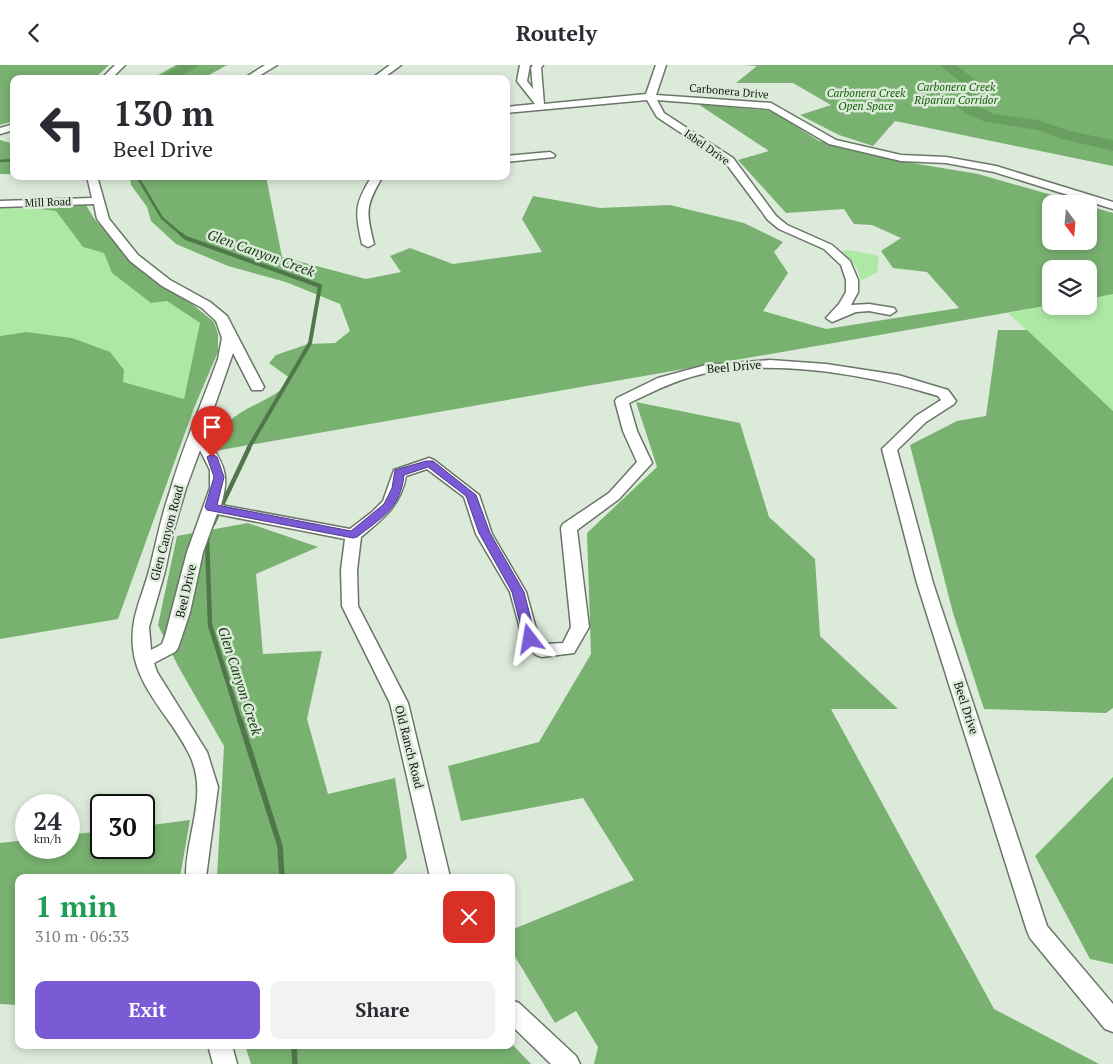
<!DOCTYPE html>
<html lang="en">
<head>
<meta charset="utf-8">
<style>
	:root { --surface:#fff; --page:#f2f2f3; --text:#2b2b33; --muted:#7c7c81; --accent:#7a5bd5 }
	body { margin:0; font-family:"PT Serif",serif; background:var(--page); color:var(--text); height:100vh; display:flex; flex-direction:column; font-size:19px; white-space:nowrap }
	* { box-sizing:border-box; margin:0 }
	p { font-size:16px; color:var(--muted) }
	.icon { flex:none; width:28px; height:28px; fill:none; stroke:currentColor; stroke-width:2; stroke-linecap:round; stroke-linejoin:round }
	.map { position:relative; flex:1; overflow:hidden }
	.side { position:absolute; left:15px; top:809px; width:500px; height:175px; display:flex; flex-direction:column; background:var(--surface); border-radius:10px; box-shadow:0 2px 8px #0003 }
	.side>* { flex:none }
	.guide { position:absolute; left:10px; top:10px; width:500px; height:105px; border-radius:10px; box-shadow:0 2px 8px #0003; background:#fff; color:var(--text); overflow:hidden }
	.needle { width:32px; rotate:164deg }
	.fabs { position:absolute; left:1042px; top:130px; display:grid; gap:10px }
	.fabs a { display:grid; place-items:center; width:55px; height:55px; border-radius:10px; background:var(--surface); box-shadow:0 2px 8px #0003; font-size:25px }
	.speed { position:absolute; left:15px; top:729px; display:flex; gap:10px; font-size:25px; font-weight:700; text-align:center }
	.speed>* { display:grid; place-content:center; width:65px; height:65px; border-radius:50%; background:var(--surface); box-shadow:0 2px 8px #0003; line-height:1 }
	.speed small { font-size:12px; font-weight:400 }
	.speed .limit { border:2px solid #111; border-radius:8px; background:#fff; color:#111 }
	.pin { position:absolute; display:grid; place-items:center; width:42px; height:42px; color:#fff; margin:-51px -21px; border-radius:50% 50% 50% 0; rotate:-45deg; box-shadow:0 0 5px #0007 }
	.pin .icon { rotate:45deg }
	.me { position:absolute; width:55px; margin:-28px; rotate:346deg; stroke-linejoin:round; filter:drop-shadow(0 0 4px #0008) }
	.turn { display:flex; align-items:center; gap:18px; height:105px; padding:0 20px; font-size:22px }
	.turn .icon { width:65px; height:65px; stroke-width:2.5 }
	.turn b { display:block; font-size:35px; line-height:42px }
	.round { display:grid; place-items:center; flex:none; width:52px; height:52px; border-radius:10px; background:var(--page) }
	.overview { display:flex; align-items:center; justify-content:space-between; height:85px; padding:0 20px }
	h1 { font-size:30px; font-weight:800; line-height:38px; color:#1e9e55 }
	.button { display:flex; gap:10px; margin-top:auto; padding:10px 20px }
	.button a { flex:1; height:58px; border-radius:10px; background:var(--accent); color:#fff; font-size:20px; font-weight:800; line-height:58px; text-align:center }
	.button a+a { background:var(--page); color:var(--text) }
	header { display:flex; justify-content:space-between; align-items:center; height:65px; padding:0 20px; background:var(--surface); font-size:22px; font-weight:800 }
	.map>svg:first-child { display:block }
	.green { fill:#aee8a5 }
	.forest { fill:#78b170 }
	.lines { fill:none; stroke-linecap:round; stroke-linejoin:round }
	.stream-far3 { stroke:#4f7749; stroke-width:2.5 }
	.stream-far2 { stroke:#4f7749; stroke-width:4 }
	.stream-far1 { stroke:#4f7749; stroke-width:4.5 }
	.stream { stroke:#4f7749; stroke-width:5.5 }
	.river { fill:#69a061; fill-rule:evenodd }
	.minor-casing { stroke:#6a7668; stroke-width:3 }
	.minor { fill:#fff; fill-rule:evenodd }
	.route { fill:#7a5bd5; stroke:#4f3b8a }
	.labels { text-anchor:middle; stroke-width:5; stroke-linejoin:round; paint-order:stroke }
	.far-park-label { font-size:11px; font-style:italic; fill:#0e5e01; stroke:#dceada }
	.far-street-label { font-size:11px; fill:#111611; stroke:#dceada }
	.street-label { font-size:12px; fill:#111611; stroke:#dceada }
	.water-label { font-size:14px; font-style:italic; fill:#133a0e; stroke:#dceada }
</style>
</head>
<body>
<header><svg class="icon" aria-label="back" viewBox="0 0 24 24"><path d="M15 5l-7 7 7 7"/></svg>Routely<svg class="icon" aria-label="person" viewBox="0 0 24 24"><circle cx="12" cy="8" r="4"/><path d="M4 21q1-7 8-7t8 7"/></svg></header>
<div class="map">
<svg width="1113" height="999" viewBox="0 0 1113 999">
	<rect width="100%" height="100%" fill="#dceada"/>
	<g class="green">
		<polygon points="21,142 56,146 83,182 104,188 112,208 151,238 167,236 200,258 184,334 123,317 26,267 0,271 0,143"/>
		<polygon points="847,185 876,190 879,193 877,207 861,216 857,203 842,186"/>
		<polygon points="1113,229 1113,346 1008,248 1051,240 1089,241 1089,234"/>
	</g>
	<g class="forest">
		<polygon points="0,0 109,0 94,14 14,14 14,56 0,60"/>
		<polygon points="176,0 227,0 202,14 151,14"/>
		<polygon points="744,0 1113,0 1113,101 895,56 873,81 839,70 800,50 831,40 793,18 736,18 757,1"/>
		<path d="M698 39 772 46 819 76 906 97 978 109 1083 139H1051V176H1089V141L1113 148V229L1089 234V204H1051V240L215 386C218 379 220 367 225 361 243 339 275 337 291 314L269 298 276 290 308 279 335 278 350 266 340 239 286 217 228 201 176 179 151 156 147 142 131 120 130 111H266L282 192 366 214 401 207 390 191 410 183 453 199 542 187 522 154 533 131 600 143 670 140 744 158 783 177 774 187 788 208 763 246 826 264 959 243 927 207 893 203 881 186 901 173 872 160 854 159 844 144 786 148 738 95 769 86Z"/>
		<polygon points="0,75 14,79 14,109 0,109"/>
		<polygon points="86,140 95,155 137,202 192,239 214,257 218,269 218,287 194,343 118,554 0,574 0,271 26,267 72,273 110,287 124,305 123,317 184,334 200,258 167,236 151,238 112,208 104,188 83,182 56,146 21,142"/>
		<polygon points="998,265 1027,265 1113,346 1113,643 1106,648 984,644 953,548 910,380 957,356 986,351"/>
		<polygon points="636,337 740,358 769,452 815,494 820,571 898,644 831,644 994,944 1099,999 594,999 598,982 576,946 555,958 511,885 511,865 634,815 583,733 461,756 448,701 539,677 591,589 587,468 657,402"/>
		<polygon points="248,458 318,482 256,509 263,589 322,586 307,654 328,729 395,713 407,793 390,812 217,812 224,681 178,601 158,560 177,471"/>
		<polygon points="1113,712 1113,899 1090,894 1035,791"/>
		<polygon points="190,755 180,812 19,812 19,940 0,939 0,778 26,775 26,782 69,782 69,770 101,766 101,782 144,782 144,761"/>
		<polygon points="511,978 531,999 251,999 245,980 511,980"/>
	</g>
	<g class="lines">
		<g class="stream-far3">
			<polyline points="0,96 14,95"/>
			<polyline points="137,111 162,153 182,170"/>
		</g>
		<polyline class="stream-far2" points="181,169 186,173 320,221 310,278 248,384"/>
		<g class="stream-far1">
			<polyline points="213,459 249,383"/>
			<polyline points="207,472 210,560 240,656"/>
		</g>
		<g class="stream">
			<polyline points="240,655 280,781 282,812"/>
			<polyline points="294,980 295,999"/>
		</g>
		<g class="river">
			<polygon points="180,0 198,0 196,3 176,14 157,14"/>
			<polygon points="940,0 956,0 979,18 982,21 970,37 993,49 1038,55 1069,66 1113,75 1113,86 1058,73 1038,65 983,56 965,48 953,38 966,22"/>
		</g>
		<defs>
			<g id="minor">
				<polygon points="115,0 125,0 111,14 101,14"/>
				<polygon points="265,0 277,0 254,14 243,14"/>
				<polygon points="390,0 401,0 382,14 371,14"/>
				<polygon points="520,0 530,0 527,16 533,24 531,3 533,0 543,0 541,3 544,39 646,29 656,0 666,0 656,30 771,38 836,75 901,90 946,92 996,101 1113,137 1113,144 994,107 946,98 901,96 829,79 769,44 657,35 664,48 733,93 776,151 787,160 832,180 850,196 858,215 858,227 851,240 869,239 894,243 896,246 890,250 869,246 856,247 832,257 826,253 839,239 846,227 846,215 841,200 824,184 779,164 768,155 725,97 657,52 647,35 506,48 506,42 535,39 517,16"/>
				<polygon points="14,59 14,65 0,69 0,63"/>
				<polygon points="550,87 555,90 554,92 506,97 506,91"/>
				<path d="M87 111H97L109 154 138 190 170 215 210 237 227 251 264 322 262 325H252L233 288 202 377 210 379C226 402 229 413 221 440L350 464 372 447 383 436 394 405 429 393 434 395 479 430 492 469 526 527 538 571 546 579 563 578 571 562 561 463 563 459 609 428 637 397 623 366 615 336 617 333 658 313 706 300 770 295 826 299 898 310 948 325 956 336 954 339 926 357 897 385 933 518 1047 861 1113 939V967L1105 964 1030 873 1027 866 917 518 882 384 916 351 941 335 938 331C870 310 782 295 712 307 682 312 656 325 629 338L637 366 652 398 619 434 577 465 589 562 574 588 542 592 536 590 524 578 510 527 476 469 464 432 427 404 406 411C401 440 383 454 361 472L357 505 358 541 408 638 450 812H430L390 638 342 541 341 505 345 474 217 449 203 487 190 547 178 583 175 587 154 598 157 607 207 687 218 722 206 812H186C185 772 208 732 191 693 175 656 137 625 133 583 130 553 141 535 149 506 156 479 161 452 170 426 183 381 202 338 218 294L222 273 216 256 202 243 162 221 130 196 97 154 94 139 0 142V136L92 133ZM200 385 210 405V423L187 487 165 571 162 579 151 585 149 562 165 506 174 464 186 423Z"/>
				<path d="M372 111H383C365 141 366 146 374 179L368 182 362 179C355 146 354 140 372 111Z"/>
				<polygon points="511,935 519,938 576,991 580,999 551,999 511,960"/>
				<polygon points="208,980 232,980 237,999 213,999"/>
			</g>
		</defs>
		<use href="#minor" class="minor-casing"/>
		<use href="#minor" class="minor"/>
	</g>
	<path class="route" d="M212 389 217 392 224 412 217 440 351 466 384 439 392 423 395 405 426 396H433L476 430 490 468 524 527 536 574 530 578 524 574 512 527 479 468 466 431 428 402 404 410C401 443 381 453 357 472L353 473 207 445 205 442 214 412 207 392Z"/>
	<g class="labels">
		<g class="far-park-label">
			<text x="956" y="26">Carbonera Creek<tspan x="956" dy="13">Riparian Corridor</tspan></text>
			<text x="866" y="32">Carbonera Creek<tspan x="866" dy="13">Open Space</tspan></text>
		</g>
		<g class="far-street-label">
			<text transform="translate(729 26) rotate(5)" y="4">Carbonera Drive</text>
			<text transform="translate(707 82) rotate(35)" y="4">Isbel Drive</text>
			<text transform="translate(48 137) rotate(-2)" y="4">Mill Road</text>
		</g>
		<g class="street-label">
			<text transform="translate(734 302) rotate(-5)" y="4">Beel Drive</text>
			<text transform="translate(167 468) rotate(-75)" y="4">Glen Canyon Road</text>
			<text transform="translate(186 526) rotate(-77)" y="4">Beel Drive</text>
			<text transform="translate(966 643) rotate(72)" y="4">Beel Drive</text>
			<text transform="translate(409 682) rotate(76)" y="4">Old Ranch Road</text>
		</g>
		<g class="water-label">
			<text transform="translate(261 188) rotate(20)" y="5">Glen Canyon Creek</text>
			<text transform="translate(240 616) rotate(72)" y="5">Glen Canyon Creek</text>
		</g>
	</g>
</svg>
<div class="fabs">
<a><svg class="needle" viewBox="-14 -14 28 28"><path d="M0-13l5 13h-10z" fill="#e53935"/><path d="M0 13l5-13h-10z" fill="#7c7c81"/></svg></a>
<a><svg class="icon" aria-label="layers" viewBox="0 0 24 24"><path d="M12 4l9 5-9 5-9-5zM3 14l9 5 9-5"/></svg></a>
</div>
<div class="speed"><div>24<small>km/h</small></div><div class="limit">30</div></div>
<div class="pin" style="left:212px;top:392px;background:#d93025"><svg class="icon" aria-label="arrive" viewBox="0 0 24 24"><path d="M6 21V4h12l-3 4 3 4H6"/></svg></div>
<svg class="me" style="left:530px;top:574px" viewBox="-20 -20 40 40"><path d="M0-17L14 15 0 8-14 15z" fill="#7a5bd5" stroke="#fff" stroke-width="4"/></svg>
<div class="guide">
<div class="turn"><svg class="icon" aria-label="left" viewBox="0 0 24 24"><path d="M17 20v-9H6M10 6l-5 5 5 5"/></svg><div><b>130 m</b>Beel Drive</div></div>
</div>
<section class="side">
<div class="overview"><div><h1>1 min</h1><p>310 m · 06:33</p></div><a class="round" style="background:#d93025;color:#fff"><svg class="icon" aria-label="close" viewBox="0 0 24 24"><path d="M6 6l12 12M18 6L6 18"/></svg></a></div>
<div class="button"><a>Exit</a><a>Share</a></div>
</section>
</div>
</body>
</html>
